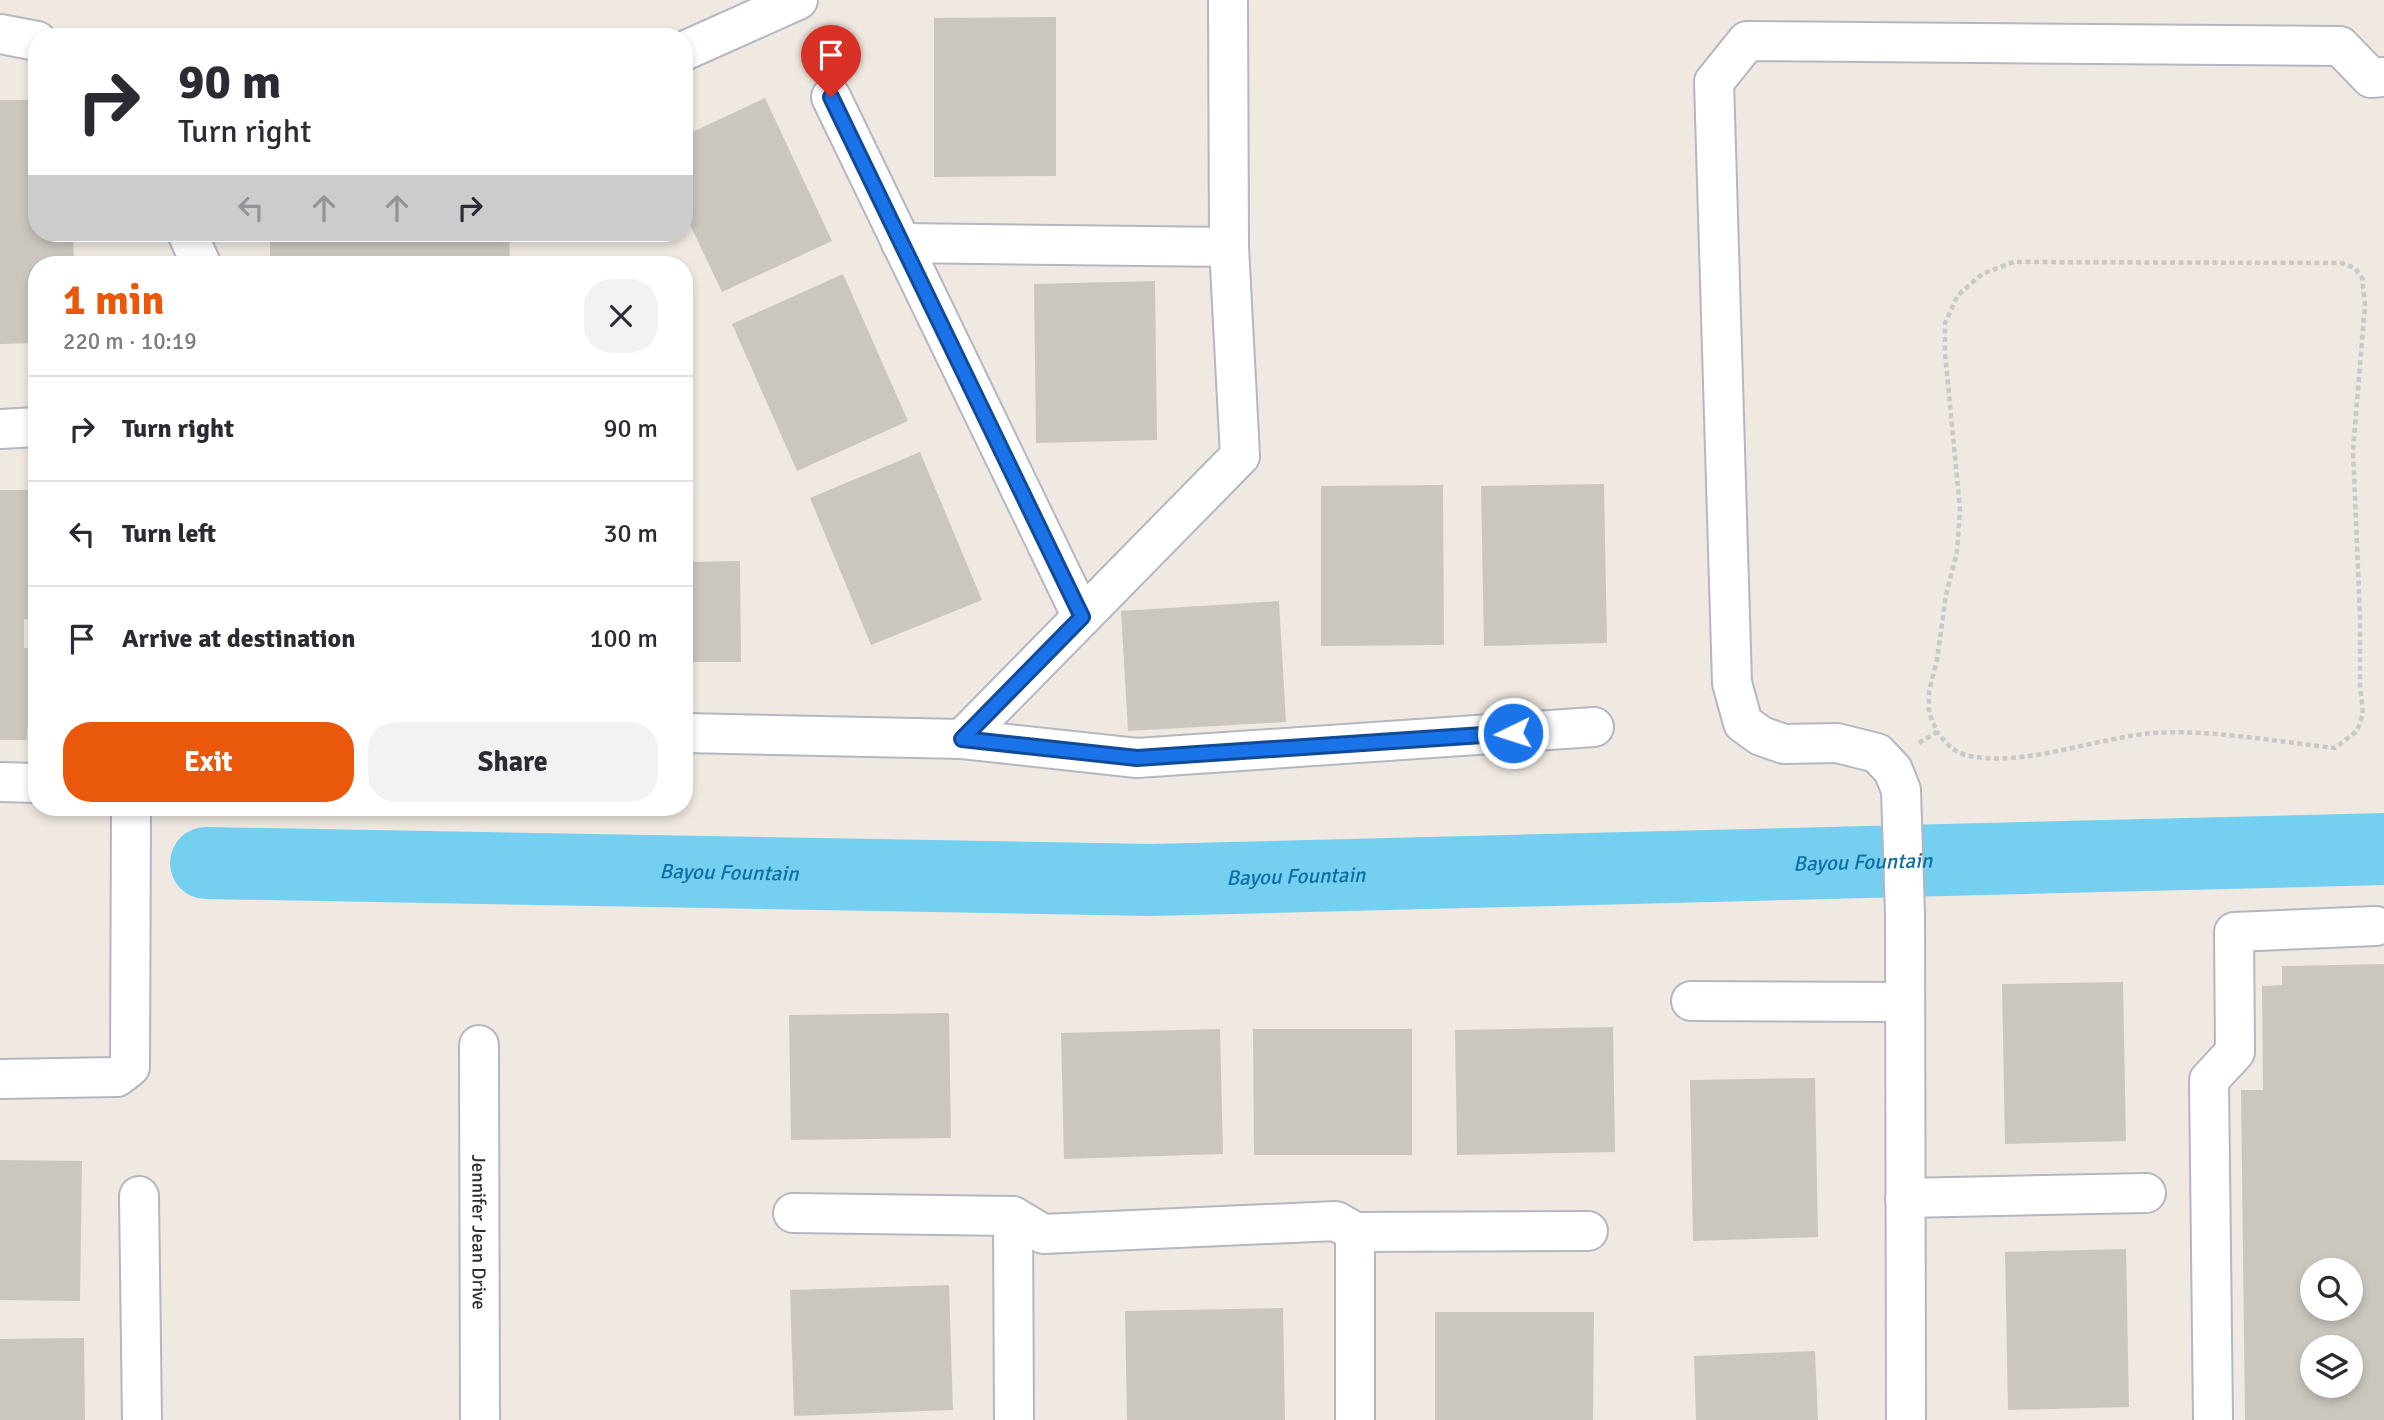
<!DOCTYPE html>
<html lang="en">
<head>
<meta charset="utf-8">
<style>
	:root { --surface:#fff; --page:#f2f2f3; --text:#2b2b33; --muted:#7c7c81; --line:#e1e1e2; --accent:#ea580c }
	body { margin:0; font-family:Signika,sans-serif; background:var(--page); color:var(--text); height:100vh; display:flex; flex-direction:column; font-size:26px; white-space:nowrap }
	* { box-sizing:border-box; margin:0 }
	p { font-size:23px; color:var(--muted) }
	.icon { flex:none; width:38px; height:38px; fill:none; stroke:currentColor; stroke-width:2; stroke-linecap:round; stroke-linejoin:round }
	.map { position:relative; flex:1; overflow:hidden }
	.sheet { position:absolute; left:28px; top:256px; width:665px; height:560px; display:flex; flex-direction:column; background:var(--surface); border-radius:28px; box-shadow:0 4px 10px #0003 }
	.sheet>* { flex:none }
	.banner { position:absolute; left:28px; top:28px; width:665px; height:214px; border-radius:28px; box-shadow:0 4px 10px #0003; background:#fff; color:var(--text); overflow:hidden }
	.controls { position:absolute; left:2300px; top:1258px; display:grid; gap:14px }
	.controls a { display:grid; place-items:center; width:63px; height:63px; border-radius:50%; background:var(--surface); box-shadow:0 4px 10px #0003; font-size:35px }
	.pin { position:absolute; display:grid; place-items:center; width:60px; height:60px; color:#fff; margin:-72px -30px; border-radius:50% 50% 50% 0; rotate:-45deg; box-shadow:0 0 7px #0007 }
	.pin .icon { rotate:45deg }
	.me { position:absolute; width:77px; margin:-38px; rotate:266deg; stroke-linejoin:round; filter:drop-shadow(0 0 5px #0008) }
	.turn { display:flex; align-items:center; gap:24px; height:147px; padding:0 35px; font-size:32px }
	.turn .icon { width:91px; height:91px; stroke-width:2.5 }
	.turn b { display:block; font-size:49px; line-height:60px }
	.lanes { display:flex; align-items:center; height:66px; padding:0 35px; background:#0003; justify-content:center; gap:35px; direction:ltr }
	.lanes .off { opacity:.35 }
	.round { display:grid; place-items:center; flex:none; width:74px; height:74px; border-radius:28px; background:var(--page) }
	.head { display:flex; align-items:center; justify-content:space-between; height:119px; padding:0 35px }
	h1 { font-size:42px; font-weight:800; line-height:52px; color:var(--accent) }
	.cta { display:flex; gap:14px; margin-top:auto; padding:14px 35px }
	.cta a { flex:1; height:80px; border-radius:28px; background:var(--accent); color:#fff; font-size:28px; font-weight:800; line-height:80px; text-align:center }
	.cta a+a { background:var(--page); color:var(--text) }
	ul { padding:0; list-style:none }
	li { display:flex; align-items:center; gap:21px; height:105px; padding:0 35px; border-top:2px solid var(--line) }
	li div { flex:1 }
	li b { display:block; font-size:26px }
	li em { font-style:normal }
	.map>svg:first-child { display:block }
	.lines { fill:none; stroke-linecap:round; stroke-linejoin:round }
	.river { stroke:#75cff0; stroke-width:72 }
	.building { fill:#cbc7bf; fill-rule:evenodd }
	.minor-casing { stroke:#b4b7c1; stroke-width:42 }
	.path { stroke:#c9c9c9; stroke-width:4.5; stroke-dasharray:5 3.5; stroke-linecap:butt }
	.minor { stroke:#fff; stroke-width:38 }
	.route-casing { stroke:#114b97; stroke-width:18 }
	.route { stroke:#1a73e8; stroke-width:12 }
	.labels { text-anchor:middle; stroke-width:6; stroke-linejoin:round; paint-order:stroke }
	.street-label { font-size:19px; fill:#2e2e2e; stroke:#fff }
	.water-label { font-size:21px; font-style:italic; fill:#0d6fa3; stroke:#fff }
</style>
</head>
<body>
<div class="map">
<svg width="2384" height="1420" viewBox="0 0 2384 1420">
	<rect width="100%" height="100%" fill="#efe9e1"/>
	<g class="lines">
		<path class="river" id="s1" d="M206 863 1151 880 2384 849"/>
	</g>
	<g class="building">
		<polygon points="1056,17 1056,176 934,177 934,18"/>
		<polygon points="765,98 832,241 722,292 684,212 684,136"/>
		<polygon points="0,100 37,100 37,233 73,233 74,264 37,264 37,343 0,344"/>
		<polygon points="270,233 509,233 510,264 270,264"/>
		<polygon points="843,274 908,421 797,471 732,324"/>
		<polygon points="1155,281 1157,440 1036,443 1034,284"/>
		<polygon points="920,452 982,600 871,645 810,498"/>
		<polygon points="1604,484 1607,643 1484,646 1481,486"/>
		<polygon points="1443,485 1444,645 1321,646 1321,486"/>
		<polygon points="0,490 37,490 37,619 24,619 24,648 37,648 37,729 27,729 27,740 0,740"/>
		<polygon points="740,561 741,662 684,662 684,562"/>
		<polygon points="1279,601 1286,722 1128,731 1121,611"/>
		<path d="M2384 964V1420H2245L2241 1090H2263L2262 986 2282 985V966ZM2312 1270H2350V1309H2312ZM2312 1348H2350V1386H2312Z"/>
		<polygon points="2123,982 2126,1141 2005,1144 2002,984"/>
		<polygon points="949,1013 951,1138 791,1140 789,1015"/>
		<polygon points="1613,1027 1615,1152 1457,1155 1455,1030"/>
		<polygon points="1220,1029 1223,1154 1064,1159 1061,1033"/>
		<polygon points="1253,1029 1412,1029 1412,1155 1254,1155"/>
		<polygon points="1815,1078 1818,1237 1693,1241 1690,1080"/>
		<polygon points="0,1160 82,1161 80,1301 0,1300"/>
		<polygon points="2126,1249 2129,1407 2008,1410 2005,1252"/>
		<polygon points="949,1285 953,1410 794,1416 790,1290"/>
		<polygon points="1283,1308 1285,1420 1127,1420 1125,1311"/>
		<polygon points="1435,1312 1594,1312 1593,1420 1435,1420"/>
		<polygon points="84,1338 85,1420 0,1420 0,1339"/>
		<polygon points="1815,1351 1818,1420 1696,1420 1694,1356"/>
	</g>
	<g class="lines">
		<defs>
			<g id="minor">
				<polyline points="0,34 37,41"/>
				<polyline points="684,51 798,0"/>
				<polyline points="831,97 1082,617"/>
				<polyline points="187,233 201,264"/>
				<polyline points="901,243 1229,247"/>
				<polyline points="0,429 37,427"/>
				<polyline points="684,733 962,739 1137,758 1594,727"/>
				<polyline points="962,739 1240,456 1229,247 1228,0"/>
				<polyline points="0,782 37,783"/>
				<polyline points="1691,1001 1905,1002"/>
				<path id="s2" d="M479 1045 480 1420"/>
				<polyline points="0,1079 117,1077 130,1067 131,807"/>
				<polyline points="139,1196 142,1420"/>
				<polyline points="1905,1198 2146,1193"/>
				<polyline points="793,1213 1013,1216 1043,1234 1336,1221 1355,1232 1355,1420"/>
				<polyline points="1013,1216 1014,1420"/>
				<polyline points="1355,1232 1588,1231"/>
				<polyline points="1906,1420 1905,914 1901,790 1893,770 1877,753 1837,743 1784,744 1761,736 1743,723 1732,683 1714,82 1747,41 2340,46 2371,78 2384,77"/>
				<polyline points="2213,1420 2209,1080 2235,1052 2234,932 2376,926"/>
			</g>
		</defs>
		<use href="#minor" class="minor-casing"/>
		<path class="path" d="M1919 743 1937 732 1929 713V691L1937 660 1946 595 1957 552 1960 509 1945 353V323L1958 295 1982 274 2014 262 2341 263 2355 268 2362 278 2365 305 2353 450 2360 617V685L2363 714 2357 731 2335 748C2280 742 2209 729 2154 733 2102 737 2037 762 1986 758 1960 756 1953 752 1937 732"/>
		<use href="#minor" class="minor"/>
	</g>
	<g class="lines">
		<defs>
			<polyline id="route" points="831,97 1082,617 962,739 1137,758 1513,733"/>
		</defs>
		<use href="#route" class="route-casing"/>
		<use href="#route" class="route"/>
	</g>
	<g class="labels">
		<g class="street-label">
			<text dy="7" stroke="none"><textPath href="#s2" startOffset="187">Jennifer Jean Drive</textPath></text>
		</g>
		<g class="water-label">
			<text dy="7" stroke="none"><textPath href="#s1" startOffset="1657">Bayou Fountain</textPath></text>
			<text dy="7" stroke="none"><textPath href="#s1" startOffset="523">Bayou Fountain</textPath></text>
			<text dy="7" stroke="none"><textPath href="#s1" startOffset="1090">Bayou Fountain</textPath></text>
		</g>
	</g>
</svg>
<div class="controls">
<a><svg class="icon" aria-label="search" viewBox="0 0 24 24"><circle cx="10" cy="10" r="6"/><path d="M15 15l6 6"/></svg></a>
<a><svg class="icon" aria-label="layers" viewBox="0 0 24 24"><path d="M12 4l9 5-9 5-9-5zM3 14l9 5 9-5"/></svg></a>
</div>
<div class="pin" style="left:831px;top:97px;background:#d93025"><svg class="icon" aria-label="arrive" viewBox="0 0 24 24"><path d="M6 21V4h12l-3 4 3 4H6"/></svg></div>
<svg class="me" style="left:1513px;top:733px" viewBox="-20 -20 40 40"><circle r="17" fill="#1a73e8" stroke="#fff" stroke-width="3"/><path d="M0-11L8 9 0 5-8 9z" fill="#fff"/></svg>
<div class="banner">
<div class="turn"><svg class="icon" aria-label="right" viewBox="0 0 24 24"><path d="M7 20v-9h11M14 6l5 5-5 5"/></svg><div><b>90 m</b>Turn right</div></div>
<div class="lanes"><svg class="icon off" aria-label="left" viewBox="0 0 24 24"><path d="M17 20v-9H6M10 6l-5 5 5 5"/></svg><svg class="icon off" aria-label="ahead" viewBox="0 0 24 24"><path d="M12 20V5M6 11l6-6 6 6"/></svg><svg class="icon off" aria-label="ahead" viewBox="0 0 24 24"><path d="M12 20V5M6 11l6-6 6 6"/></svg><svg class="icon" aria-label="right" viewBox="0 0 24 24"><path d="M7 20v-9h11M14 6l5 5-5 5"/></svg></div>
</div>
<section class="sheet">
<div class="head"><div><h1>1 min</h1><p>220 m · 10:19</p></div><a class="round"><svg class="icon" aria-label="close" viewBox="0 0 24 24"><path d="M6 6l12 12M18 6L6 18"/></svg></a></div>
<ul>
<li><svg class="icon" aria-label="right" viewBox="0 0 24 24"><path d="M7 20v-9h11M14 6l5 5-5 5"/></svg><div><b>Turn right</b></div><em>90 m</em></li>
<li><svg class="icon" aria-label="left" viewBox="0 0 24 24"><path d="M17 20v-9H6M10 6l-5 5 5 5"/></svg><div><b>Turn left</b></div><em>30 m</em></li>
<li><svg class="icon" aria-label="arrive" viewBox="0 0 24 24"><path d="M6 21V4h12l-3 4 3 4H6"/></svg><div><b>Arrive at destination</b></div><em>100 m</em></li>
</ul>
<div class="cta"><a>Exit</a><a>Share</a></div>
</section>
</div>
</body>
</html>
